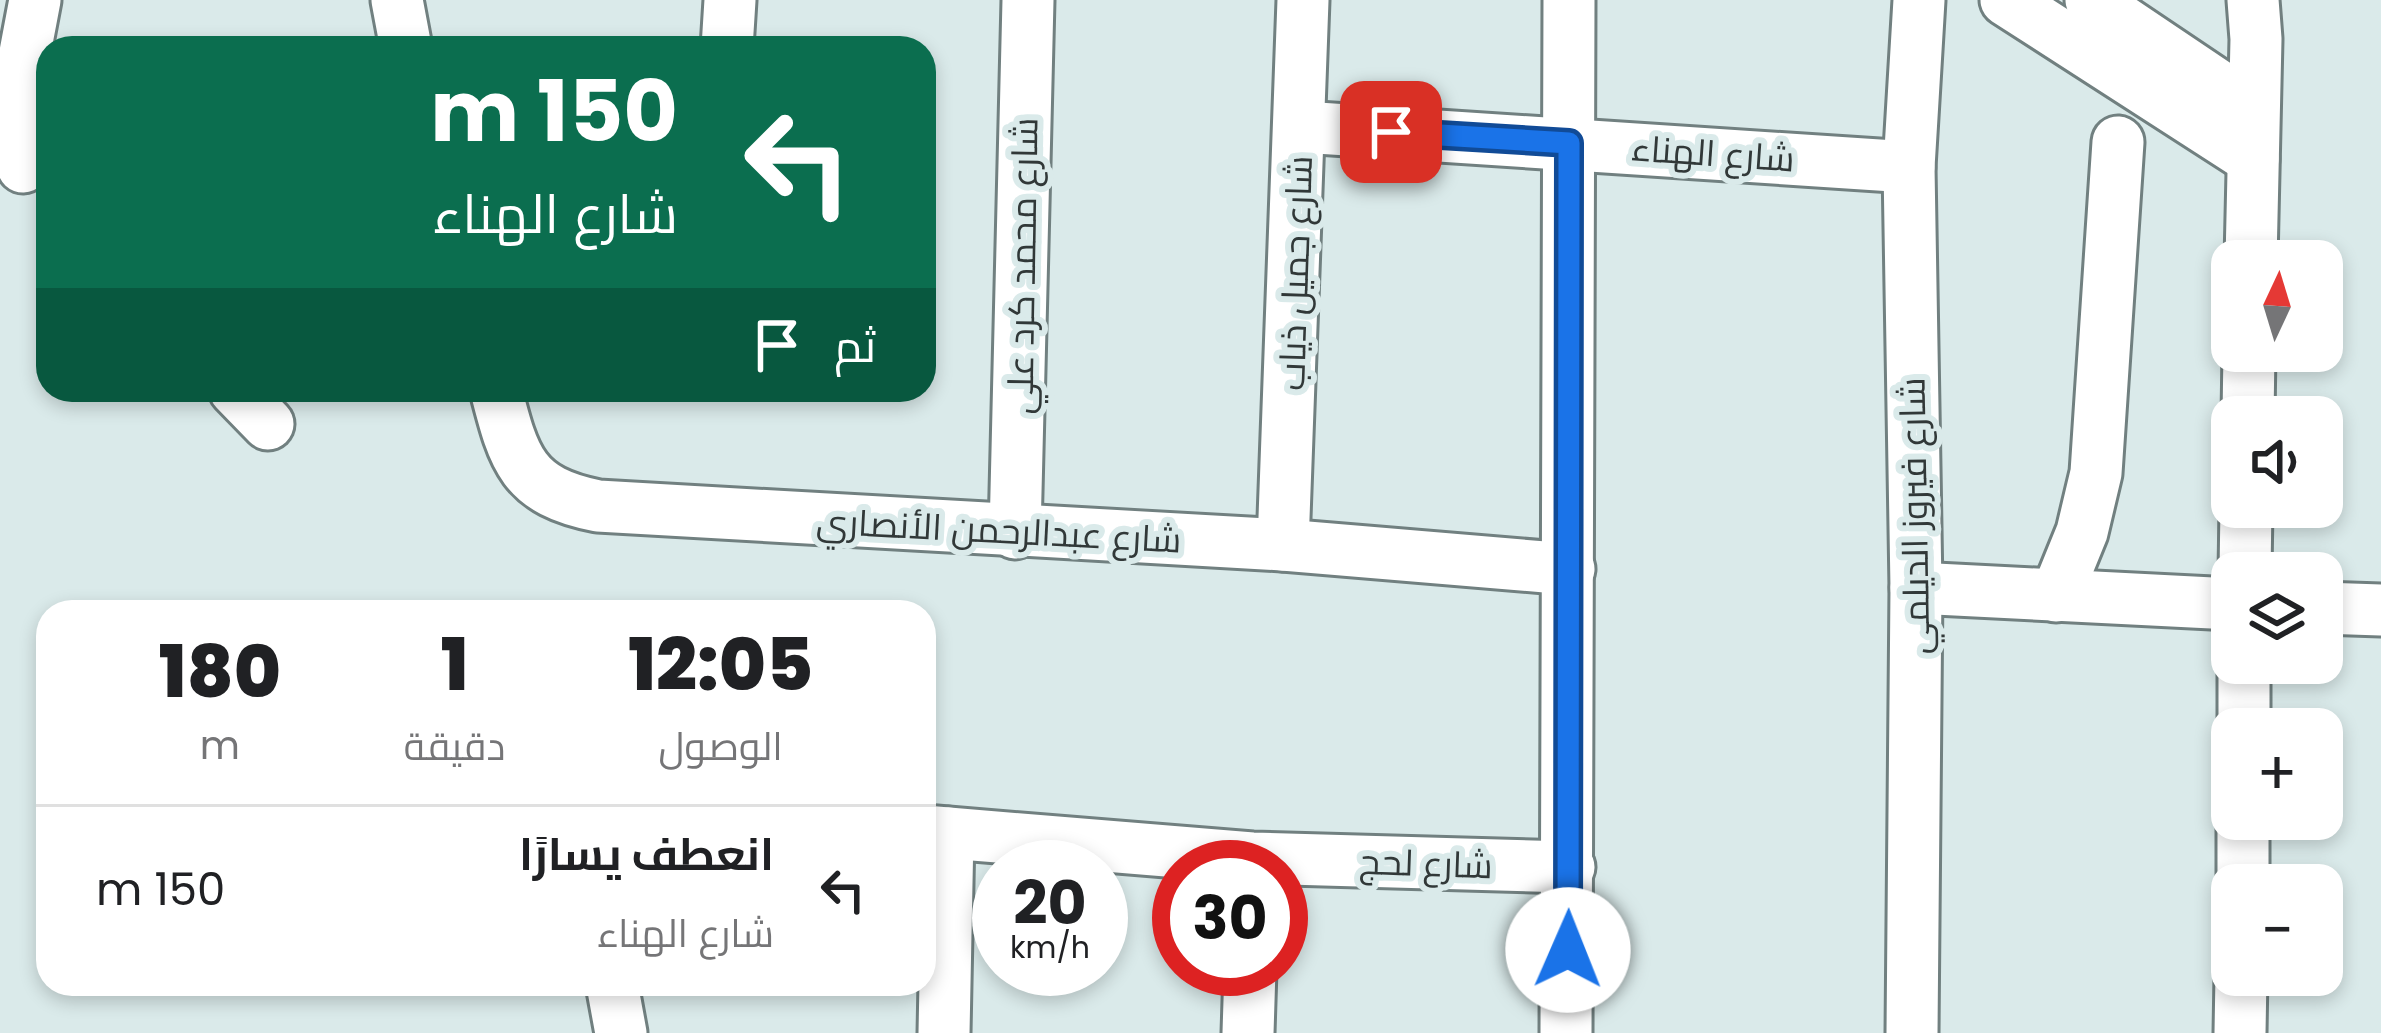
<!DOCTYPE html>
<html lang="ar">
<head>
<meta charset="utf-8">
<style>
	:root { --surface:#fff; --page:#f2f2f2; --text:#202124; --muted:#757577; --line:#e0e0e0 }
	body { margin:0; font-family:Poppins,Cairo,sans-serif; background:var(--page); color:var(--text); direction:rtl; height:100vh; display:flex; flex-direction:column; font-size:45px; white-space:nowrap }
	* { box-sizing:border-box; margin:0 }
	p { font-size:39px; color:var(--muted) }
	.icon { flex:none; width:66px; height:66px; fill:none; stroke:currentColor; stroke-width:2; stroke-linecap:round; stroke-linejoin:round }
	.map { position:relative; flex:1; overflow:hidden; direction:ltr }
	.drawer { position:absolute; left:36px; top:600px; width:900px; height:396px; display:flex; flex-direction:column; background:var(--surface); border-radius:36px; box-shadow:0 6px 18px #0003; direction:rtl }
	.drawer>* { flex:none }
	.hud { position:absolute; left:36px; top:36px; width:900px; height:366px; border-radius:36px; box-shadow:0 6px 18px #0003; direction:rtl; background:#0b6e4f; color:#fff; overflow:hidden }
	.needle { width:78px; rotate:4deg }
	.fabs { position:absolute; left:2211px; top:240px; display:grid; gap:24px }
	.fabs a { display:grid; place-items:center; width:132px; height:132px; border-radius:24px; background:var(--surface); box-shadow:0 6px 18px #0003; font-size:60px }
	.speed { position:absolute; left:972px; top:840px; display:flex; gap:24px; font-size:60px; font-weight:700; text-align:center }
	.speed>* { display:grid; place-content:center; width:156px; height:156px; border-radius:50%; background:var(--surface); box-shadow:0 6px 18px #0003; line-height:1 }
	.speed small { font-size:30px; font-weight:400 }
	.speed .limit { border:18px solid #d22; background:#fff; color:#111 }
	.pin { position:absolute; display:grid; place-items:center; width:102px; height:102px; color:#fff; margin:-51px; border-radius:24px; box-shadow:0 6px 18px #0006 }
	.me { position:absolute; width:132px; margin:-66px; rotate:1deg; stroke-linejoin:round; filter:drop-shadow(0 0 9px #0008) }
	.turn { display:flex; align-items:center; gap:42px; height:252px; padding:0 60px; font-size:54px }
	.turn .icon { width:156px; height:156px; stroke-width:2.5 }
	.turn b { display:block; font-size:84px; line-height:102px }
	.then { display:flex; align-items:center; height:114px; padding:0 60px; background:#0003; gap:24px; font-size:45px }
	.eta { display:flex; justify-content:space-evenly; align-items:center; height:204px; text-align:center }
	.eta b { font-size:72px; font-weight:800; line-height:84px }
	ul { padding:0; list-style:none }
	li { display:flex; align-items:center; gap:36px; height:168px; padding:0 60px; border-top:3px solid var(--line) }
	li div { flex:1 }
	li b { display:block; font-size:45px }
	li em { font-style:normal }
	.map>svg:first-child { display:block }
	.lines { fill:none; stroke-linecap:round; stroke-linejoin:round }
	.minor-casing { stroke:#718080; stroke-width:57 }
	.minor { stroke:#fff; stroke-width:51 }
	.route-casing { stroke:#114b97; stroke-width:30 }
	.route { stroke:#1a73e8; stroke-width:21 }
	.labels { text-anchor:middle; stroke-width:12; stroke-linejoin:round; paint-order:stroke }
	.street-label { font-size:36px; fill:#313838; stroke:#daeaea }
</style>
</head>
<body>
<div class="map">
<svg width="2381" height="1033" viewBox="0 0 2381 1033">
	<rect width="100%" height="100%" fill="#daeaea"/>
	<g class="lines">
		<defs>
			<g id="minor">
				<polyline points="397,0 406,48"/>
				<polyline points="2006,0 2253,159"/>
				<polyline points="2091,0 2253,109"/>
				<polyline points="727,48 730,0"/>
				<polyline points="1302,127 1909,167"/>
				<polyline points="23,167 20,79 35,0"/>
				<polyline points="2251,261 2256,39 2253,0"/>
				<polyline points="235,390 268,424"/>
				<path d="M496 390C514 460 522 491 598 506L1283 545 1569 569"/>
				<polyline points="2248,417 2249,351"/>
				<polyline points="1015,533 1028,0"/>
				<polyline points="1283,545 1303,0"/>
				<polyline points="2245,573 2246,507"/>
				<polyline points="1916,588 2232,604"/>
				<polyline points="2056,596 2082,532 2096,473 2118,142"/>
				<polyline points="2322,608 2381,610"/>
				<polyline points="2244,729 2244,663"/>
				<polyline points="924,831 1252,858 1569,867"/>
				<polyline points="2243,885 2243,819"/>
				<polyline points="612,984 621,1033"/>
				<polyline points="944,1033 948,833"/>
				<polyline points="1248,1033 1250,969"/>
				<polyline points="1566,1033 1569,0"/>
				<polyline points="1912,1033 1916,588 1909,167 1919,0"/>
				<polyline points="2240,1033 2241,975"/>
			</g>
		</defs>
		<use href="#minor" class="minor-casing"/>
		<use href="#minor" class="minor"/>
	</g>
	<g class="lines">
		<defs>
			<polyline id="route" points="1391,132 1569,143 1568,950"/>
		</defs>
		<use href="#route" class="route-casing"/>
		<use href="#route" class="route"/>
	</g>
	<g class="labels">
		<g class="street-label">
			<text transform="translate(1713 153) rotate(4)" y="13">شارع الهناء</text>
			<text transform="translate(1022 266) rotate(-89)" y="13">شارع محمد كرد علي</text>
			<text transform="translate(1295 273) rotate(-88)" y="13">شارع جميل ذياب</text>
			<text transform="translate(1914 516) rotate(-91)" y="13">شارع فيروز الديلمي</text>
			<text transform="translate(999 530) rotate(3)" y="13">شارع عبدالرحمن الأنصاري</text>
			<text transform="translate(1426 863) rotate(2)" y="13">شارع لحج</text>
		</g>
	</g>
</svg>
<div class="fabs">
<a><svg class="needle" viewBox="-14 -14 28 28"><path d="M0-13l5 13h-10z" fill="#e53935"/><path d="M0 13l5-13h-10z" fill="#757577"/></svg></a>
<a><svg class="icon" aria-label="sound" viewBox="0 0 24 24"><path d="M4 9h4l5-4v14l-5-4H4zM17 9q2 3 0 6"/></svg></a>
<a><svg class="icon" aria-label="layers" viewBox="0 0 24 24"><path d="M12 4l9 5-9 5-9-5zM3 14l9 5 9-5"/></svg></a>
<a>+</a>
<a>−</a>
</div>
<div class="speed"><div>20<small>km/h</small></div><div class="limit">30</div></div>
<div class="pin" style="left:1391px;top:132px;background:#d93025"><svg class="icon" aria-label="arrive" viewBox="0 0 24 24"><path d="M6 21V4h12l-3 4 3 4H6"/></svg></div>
<svg class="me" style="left:1568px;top:950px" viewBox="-20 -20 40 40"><circle r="19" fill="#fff"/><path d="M0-13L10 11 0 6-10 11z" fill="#1a73e8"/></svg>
<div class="hud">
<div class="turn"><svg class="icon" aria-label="left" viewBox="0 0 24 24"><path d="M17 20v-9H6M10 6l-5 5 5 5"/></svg><div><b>150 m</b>شارع الهناء</div></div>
<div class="then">ثم<svg class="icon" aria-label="arrive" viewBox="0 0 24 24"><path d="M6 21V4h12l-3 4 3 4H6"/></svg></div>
</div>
<section class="drawer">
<div class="eta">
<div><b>12:05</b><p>الوصول</p></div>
<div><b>1</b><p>دقيقة</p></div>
<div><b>180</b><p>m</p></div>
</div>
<ul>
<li><svg class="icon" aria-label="left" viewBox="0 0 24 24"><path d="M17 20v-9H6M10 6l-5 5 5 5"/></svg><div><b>انعطف يسارًا</b><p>شارع الهناء</p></div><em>150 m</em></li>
</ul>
</section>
</div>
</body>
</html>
